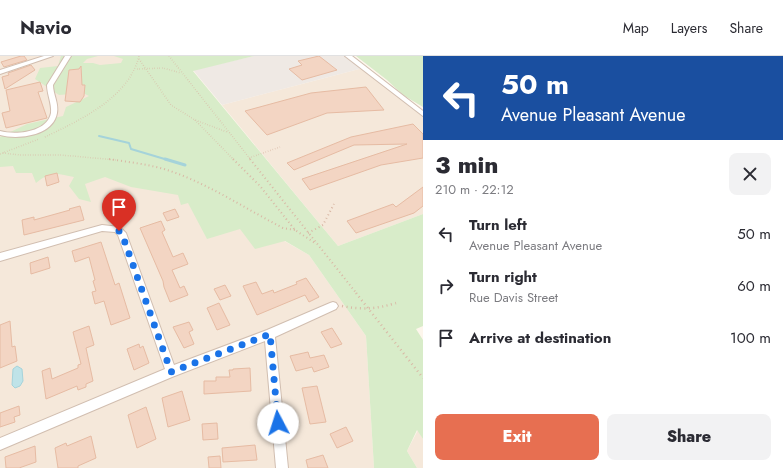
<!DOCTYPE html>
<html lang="en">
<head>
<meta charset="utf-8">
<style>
	:root { --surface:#fff; --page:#f2f2f3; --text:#2b2b33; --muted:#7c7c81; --line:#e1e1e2; --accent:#e76f51 }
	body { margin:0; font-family:Jost,sans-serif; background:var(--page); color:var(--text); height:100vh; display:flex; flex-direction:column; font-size:15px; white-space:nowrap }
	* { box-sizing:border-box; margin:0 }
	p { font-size:13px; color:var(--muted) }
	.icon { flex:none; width:22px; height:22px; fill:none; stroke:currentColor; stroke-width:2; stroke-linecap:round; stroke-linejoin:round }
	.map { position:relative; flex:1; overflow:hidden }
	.details { display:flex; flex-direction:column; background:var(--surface); width:360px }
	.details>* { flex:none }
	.banner { background:#1a4fa0; color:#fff; overflow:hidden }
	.pin { position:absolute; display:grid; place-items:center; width:34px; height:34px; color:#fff; margin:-41px -17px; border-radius:50% 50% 50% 0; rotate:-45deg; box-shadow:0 0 4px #0007 }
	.pin .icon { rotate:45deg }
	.me { position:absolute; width:44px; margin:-22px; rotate:355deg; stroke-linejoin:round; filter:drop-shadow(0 0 3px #0008) }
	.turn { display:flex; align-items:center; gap:14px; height:84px; padding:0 12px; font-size:18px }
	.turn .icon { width:52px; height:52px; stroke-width:2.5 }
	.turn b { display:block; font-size:28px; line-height:34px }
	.round { display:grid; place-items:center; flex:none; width:42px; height:42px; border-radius:8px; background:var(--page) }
	.head { display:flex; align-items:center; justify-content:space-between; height:68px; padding:0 12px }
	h1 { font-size:24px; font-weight:800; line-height:30px }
	.button { display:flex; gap:8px; margin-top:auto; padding:8px 12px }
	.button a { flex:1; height:46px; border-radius:8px; background:var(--accent); color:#fff; font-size:16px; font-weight:800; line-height:46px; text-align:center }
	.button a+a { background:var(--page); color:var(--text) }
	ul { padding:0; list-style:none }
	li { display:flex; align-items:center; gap:12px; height:52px; padding:0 12px }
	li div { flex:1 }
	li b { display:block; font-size:15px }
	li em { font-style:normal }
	header { display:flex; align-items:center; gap:24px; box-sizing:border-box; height:56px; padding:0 20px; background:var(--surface); border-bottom:1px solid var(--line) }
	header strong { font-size:19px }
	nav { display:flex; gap:22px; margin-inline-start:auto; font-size:14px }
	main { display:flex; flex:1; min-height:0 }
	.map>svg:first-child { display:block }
	.residential { fill:#f5e8da }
	.industrial { fill:#efe9e4 }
	.green { fill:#d8ecc9 }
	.water { fill:#bfe3e8; stroke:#a5d3da }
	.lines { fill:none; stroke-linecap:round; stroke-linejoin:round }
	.stream-far1 { stroke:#a5d3da; stroke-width:2 }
	.stream { stroke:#a5d3da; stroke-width:3 }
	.building { fill:#f3d5c3; stroke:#e6bba3 }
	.minor-casing { stroke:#d1beb0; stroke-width:2 }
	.path-far2 { stroke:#d9b8a5; stroke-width:1.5; stroke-dasharray:0.5 2; stroke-linecap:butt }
	.path-far1 { stroke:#d9b8a5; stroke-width:2; stroke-dasharray:1 3; stroke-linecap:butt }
	.path { stroke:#d9b8a5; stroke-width:2.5; stroke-dasharray:1 3.5; stroke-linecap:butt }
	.minor { fill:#fff; fill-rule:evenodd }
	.route { stroke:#1a73e8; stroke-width:7; stroke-dasharray:0 12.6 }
</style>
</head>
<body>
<header>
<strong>Navio</strong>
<nav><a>Map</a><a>Layers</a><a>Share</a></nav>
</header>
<main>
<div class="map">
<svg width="423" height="412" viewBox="0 0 423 412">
	<rect width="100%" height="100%" fill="#fdf6ec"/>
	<g class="residential">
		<polygon points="0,0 139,0 129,24 0,98"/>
		<polygon points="363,12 423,58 423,158 338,190 222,49"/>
		<polygon points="0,104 165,117 309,199 366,280 374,412 0,412"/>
		<polygon points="418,374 423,383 423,412 417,412 407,395"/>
	</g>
	<polygon class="industrial" points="254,0 348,0 363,12 222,49 193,14"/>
	<g class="green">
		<path d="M61 0H98L87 3 83 7H93L100 9 121 7 123 3 114 0H254L193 15 338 190 423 158V270L416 273 423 284V383L417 374 407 395 417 412H374L366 280 309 199 285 185 255 193 240 173 207 183 188 147 181 149 178 139 131 131 105 121 85 128 91 146 79 143 69 130 74 121C57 117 50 115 36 127L32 117H16L13 110 0 111V81L27 68 63 60 66 51 89 40 83 37 59 39 35 23 40 12 58 10Z"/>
		<polygon points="356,0 423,0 423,51 403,39 387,24"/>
	</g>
	<polygon class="water" points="17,310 22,313 23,325 20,330 15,332 12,329 13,313"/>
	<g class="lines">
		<polyline class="stream-far1" points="99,80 129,87 131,93 168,104"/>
		<polyline class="stream" points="165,103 185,109"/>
	</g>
	<g class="building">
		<polygon points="21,0 24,0 27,4 4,11 1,6"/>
		<polygon points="319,0 337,14 302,24 289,13 302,9 298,5"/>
		<polygon points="31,9 35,14 5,33 2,21 9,19 8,17"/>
		<polygon points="81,10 82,29 85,29 84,40 80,46 65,45 69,14 79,13"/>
		<polygon points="40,26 43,35 38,36 47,62 6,72 2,57 10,55 6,34"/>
		<polygon points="366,31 384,54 327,57 267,79 245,55 311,37"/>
		<polygon points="413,68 423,78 423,102 381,109 310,134 302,123 407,88 354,89 294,114 287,107 351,81"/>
		<polygon points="57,117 59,126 47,130 45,120"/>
		<polygon points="423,131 423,150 414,157 356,177 347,165 393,148 396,151"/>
		<polygon points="121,144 129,159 119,162 112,146"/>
		<polygon points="80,150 84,164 24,179 22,164 34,161 34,164 70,154 69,153"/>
		<polygon points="175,153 179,161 167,165 163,157"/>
		<polygon points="161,165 165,174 162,176 173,201 183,197 188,208 172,214 180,232 184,230 188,239 170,246 164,231 163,225 140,172"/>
		<polygon points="101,186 115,229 119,227 130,262 111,269 104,245 95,248 92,236 96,235 93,225 95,224 89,201 75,206 72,195"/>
		<polygon points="48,201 50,212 31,218 30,207"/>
		<polygon points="306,222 319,241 309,246 305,239 257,259 243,230 256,226 262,238 273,234 274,237 297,228 296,226"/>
		<polygon points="225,229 231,240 220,244 214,233"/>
		<polygon points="219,247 230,269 217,274 207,252"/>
		<polygon points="10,265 12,291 15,290 17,305 0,312 0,269"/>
		<polygon points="189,266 193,274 189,276 194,288 184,292 173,271"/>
		<polygon points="89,270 94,289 86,292 93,325 86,328 86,331 78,334 77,330 46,343 42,315 50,312 52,323 78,312 78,309 81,308 73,276"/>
		<polygon points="332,272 342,288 331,292 321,276"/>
		<polygon points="139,288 140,292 143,290 149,307 134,314 127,293"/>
		<polygon points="308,296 310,302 324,299 329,311 314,316 312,311 296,315 290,300"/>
		<polygon points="250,312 251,335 204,338 204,325 216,325 216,321 230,321 229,314 233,314 233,313"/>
		<polygon points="317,330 326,366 310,368 302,332"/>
		<polygon points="182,335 190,364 168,371 162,342"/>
		<polygon points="19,350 20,359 14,361 15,366 0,371 0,357"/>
		<polygon points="146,351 156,383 137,392 128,359"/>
		<polygon points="217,367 218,383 203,384 202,368"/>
		<polygon points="346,371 353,385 337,392 330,378"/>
		<polygon points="91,380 96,402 78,410 78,412 58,412 55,392 66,387 67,390"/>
		<polygon points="255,389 257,404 223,406 222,392"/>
		<polygon points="35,390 36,406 19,412 6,412 5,401"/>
		<polygon points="323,399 328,412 308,412 306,404"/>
		<polygon points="220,400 221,412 209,412 208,401"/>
	</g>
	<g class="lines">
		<defs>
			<g id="minor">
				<polygon points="44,0 53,0 0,18 0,14"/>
				<path d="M65 0H71L53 29C53 38 59 48 57 57 53 80 18 84 0 79V75C15 79 47 77 51 57 52 48 47 38 47 29Z"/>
				<polygon points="345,0 352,0 423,55 423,60"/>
				<polygon points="102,169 120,171 126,177 174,309 267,274 330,247 333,246 336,247 338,250 336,253 275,281 288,412 276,412 265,285 172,321 0,394 0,382 165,313 118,179 115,176 102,175 0,205 0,197"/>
			</g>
		</defs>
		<use href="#minor" class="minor-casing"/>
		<g class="path-far2">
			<polyline points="169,0 251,104"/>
			<polyline points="139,3 171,49 195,64 227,76"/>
			<polyline points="137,13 163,12 181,17"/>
			<polyline points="195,64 234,104"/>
			<path d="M45 81C80 64 129 42 139 0"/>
			<polyline points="3,97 20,99 61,99 116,104"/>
			<polyline points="0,98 39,83"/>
			<polyline points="249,102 280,91"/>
		</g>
		<g class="path-far1">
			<path d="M109 103C128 106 146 108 164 113 206 126 244 152 283 172L295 174"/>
			<polyline points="233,103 260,130 295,174 315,187"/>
			<polyline points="250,103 357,238"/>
			<polyline points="308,177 323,169 334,148"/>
		</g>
		<g class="path">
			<polyline points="356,237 423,322"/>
			<path d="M342 250C361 254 377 253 396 247"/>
		</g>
		<use href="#minor" class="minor"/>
	</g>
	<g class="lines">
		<polyline class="route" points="119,175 122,178 171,316 270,278 278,367"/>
	</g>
</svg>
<div class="pin" style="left:119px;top:175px;background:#d93025"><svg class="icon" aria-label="arrive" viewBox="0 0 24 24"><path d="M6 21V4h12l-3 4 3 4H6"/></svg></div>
<svg class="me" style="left:278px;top:367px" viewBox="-20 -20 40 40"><circle r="19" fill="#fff"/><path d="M0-13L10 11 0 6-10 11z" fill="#1a73e8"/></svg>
</div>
<section class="details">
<div class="banner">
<div class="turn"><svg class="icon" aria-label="left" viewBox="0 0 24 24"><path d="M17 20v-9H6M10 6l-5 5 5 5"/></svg><div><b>50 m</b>Avenue Pleasant Avenue</div></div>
</div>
<div class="head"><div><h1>3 min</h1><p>210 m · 22:12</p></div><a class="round"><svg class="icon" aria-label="close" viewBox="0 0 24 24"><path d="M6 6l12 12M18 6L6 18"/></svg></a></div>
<ul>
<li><svg class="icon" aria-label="left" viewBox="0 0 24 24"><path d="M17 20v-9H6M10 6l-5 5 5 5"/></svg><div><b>Turn left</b><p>Avenue Pleasant Avenue</p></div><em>50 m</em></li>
<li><svg class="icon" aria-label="right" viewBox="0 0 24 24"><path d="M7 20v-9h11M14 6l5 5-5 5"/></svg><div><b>Turn right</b><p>Rue Davis Street</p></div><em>60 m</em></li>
<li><svg class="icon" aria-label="arrive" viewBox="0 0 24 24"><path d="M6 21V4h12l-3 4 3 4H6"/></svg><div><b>Arrive at destination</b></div><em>100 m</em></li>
</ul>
<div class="button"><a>Exit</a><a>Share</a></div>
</section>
</main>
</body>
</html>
